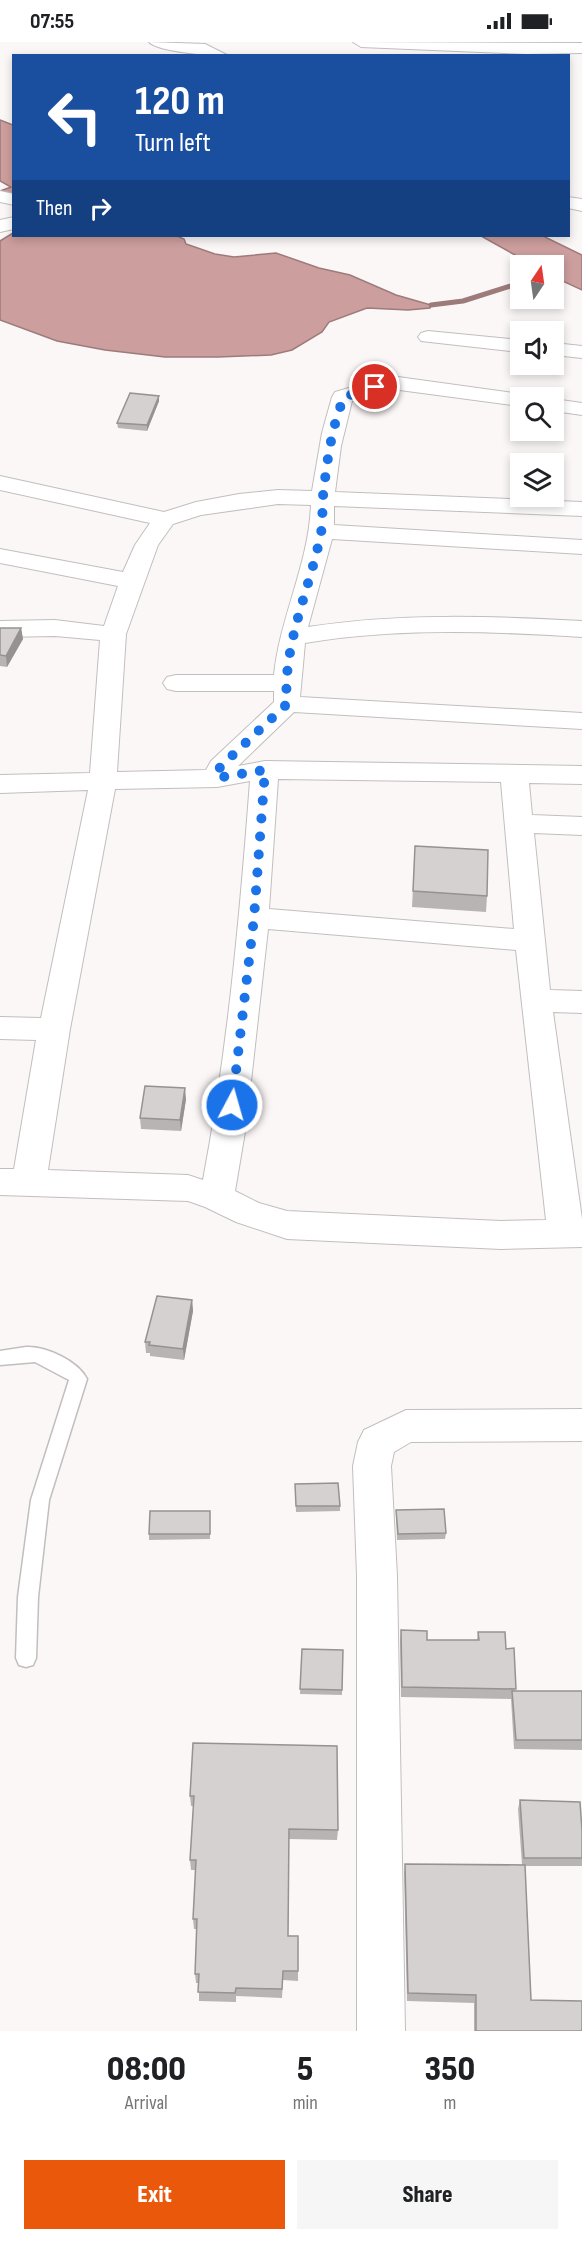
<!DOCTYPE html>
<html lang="en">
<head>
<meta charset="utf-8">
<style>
	:root { --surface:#fff; --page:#f6f6f6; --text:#202124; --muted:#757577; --accent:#ea580c }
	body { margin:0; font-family:"Sofia Sans Condensed",sans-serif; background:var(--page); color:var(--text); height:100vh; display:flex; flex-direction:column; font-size:22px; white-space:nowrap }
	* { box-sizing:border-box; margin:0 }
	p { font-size:20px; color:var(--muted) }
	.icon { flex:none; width:33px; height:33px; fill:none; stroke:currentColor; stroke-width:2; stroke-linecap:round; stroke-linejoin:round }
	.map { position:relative; height:1989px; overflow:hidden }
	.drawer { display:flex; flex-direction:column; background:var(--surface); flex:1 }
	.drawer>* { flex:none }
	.banner { position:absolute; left:12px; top:12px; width:558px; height:183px; border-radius:0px; box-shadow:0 3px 9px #0003; background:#1a4fa0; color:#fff; overflow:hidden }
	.needle { width:39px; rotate:13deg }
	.tools { position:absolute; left:510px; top:213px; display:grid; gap:12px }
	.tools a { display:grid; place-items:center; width:54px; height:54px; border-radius:0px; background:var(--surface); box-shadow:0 3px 9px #0003; font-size:30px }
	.pin { position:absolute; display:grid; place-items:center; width:51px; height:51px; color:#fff; margin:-26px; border:3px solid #fff; border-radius:50%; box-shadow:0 2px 6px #0007 }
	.me { position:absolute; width:66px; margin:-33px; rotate:6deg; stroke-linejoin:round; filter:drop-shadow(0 0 4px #0008) }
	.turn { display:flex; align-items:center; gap:21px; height:126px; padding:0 24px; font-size:27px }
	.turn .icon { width:78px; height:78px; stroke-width:2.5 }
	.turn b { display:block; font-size:42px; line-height:51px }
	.then { display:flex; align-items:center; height:57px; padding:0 24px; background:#0003; gap:12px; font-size:22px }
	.eta { display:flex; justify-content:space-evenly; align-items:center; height:102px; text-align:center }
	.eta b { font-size:36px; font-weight:800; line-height:42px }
	.button { display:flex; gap:12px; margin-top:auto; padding:12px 24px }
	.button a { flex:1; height:69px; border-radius:0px; background:var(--accent); color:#fff; font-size:24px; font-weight:800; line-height:69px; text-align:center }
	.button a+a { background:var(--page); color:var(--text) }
	.status { display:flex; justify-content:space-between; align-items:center; height:42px; padding:0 30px; background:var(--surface); direction:ltr }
	.status svg { height:16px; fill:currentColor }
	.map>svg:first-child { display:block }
	.water { fill:#cd9e9e; stroke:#9d7b7b; stroke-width:1.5 }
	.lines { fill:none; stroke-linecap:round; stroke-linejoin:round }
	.stream { stroke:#9d7b7b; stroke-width:5 }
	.service-casing { stroke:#c3bebe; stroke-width:3 }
	.minor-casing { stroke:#c3bebe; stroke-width:2 }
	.service { fill:#fff; fill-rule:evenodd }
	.minor { fill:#fff; fill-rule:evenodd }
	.wall { fill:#b8b4b4 }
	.shaded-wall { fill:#969292 }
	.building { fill:#d6d1d1; stroke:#969292; stroke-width:1.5 }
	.route { stroke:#1a73e8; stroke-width:10; stroke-dasharray:0 18 }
</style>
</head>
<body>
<div class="status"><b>07:55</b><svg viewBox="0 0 49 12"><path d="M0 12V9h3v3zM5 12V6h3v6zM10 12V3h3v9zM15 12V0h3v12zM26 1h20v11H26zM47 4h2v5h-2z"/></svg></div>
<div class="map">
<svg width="582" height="1989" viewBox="0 0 582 1989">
	<rect width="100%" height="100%" fill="#fcf7f7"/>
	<g class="water">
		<polygon points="0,78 13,83 13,153 0,149 11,145 0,139"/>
		<polygon points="13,191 14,194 177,194 184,197 186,202 215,212 234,215 276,211 319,226 350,233 396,253 431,263 430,266 408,268 367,266 329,280 322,290 292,308 271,313 218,315 165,315 105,308 57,299 0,278 0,199"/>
		<polygon points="481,194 543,194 582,213 582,248 554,235 554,224 533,223"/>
	</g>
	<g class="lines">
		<polyline class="stream" points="431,263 463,259 520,241"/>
		<defs>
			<path id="service" d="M26 1305C46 1304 78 1319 87 1337L49 1458 38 1555 36 1616 33 1623 26 1625 19 1623 16 1616 18 1555 31 1458 69 1338 35 1320 0 1323V1309Z"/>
			<g id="minor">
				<path d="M149 0 205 2 229 14C214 14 158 10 149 0Z"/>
				<polygon points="353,0 582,1 582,11 526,12 361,5"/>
				<polygon points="0,149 14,152 14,163 0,160"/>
				<polygon points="568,155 582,157 582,169 568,166"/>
				<polygon points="14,175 14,187 0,190 0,178"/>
				<polygon points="428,289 520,298 520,310 421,299 418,295 421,291"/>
				<polygon points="554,301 582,304 582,316 554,313"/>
				<path d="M391 334 520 352 529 356H520V364L392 347 352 359 341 404 335 450 582 460V474L334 464V483L582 498V512L332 497 308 585C399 571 491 574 582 579V595C490 589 396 586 305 601L300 655 582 671V687L294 670 238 724 265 719 582 724V742L529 741 532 773 582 775V793L534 791 550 948 582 949V971L553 970 582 1177V1205L501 1207 287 1197 236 1180 205 1165 188 1159 0 1153V1127H14L36 998 0 997V975L41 976 88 748 0 751V733L90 731 100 598 55 594 0 595V579L55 578 104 584 118 544 0 521V507L123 530 135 503 150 481 0 448V434L164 470 196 460 239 452 278 448 312 449 322 391 332 355 335 350ZM278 462 311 463C309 521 280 575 274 633H176L167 635 163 641 167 647 176 649H274V660L211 719 206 728 117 730 126 592 158 503 173 482 201 473ZM278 737 501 740 514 887 269 867ZM250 739C240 872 228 1006 203 1138L188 1133 48 1128 70 987 115 747 217 745ZM268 887 516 908 546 1178 501 1179 287 1169 259 1161 235 1149 246 1084Z"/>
				<polygon points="554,357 582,361 582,373 554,369"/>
				<polygon points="582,1367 582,1399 411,1400 394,1410 391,1424 397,1534 405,1989 357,1989 357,1534 353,1424 358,1400 364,1388 406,1368"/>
			</g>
		</defs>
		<use href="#service" class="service-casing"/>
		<use href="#minor" class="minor-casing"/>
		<use href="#service" class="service"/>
		<use href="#minor" class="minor"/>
	</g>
	<g class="wall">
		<polygon points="159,354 159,359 147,389 118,386 117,381"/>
		<polygon points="0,586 21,586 23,597 7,625 0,624"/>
		<polygon points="415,804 487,854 486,870 412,865"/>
		<polygon points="186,1057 181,1089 141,1087 140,1076"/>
		<polygon points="192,1258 193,1269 184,1318 150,1314 150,1311 146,1311 145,1300"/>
		<polygon points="295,1442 340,1464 340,1469 296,1470"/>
		<polygon points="396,1468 446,1491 445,1497 397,1498"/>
		<polygon points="210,1475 210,1497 149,1498 149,1492"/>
		<polygon points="401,1588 427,1598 477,1598 478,1590 506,1607 515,1649 582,1649 582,1708 514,1707 511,1657 401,1655 400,1598"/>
		<polygon points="302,1607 343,1608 342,1653 300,1652"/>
		<polygon points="193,1701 338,1788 337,1798 289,1797 288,1894 298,1894 298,1939 283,1938 282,1956 236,1954 236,1960 199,1959 199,1941 196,1941 195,1932 197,1887 194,1887 193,1877 196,1828 191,1828 190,1818 194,1764 191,1764 190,1754"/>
		<polygon points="520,1758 582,1788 582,1824 525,1824 531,1958 582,1989 474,1989 474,1961 407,1959 404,1831 405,1822 522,1823 518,1767"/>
	</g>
	<g class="shaded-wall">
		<polygon points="159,354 159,359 147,389 147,383"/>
		<polygon points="21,586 23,597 7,625 6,614"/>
		<polygon points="185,1046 186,1057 181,1089 180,1078"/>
		<polygon points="192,1258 193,1269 184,1318 183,1307"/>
	</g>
	<g class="building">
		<polygon points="130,351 159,354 147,383 117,381"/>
		<polygon points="0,586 21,586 6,614 0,613"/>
		<polygon points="415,804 488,808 487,854 413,849"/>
		<polygon points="145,1044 185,1046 180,1078 140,1076"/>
		<polygon points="157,1254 192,1258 183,1307 149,1303 150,1300 145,1300"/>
		<polygon points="338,1441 340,1464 296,1464 295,1442"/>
		<polygon points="444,1467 446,1491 398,1492 396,1468"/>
		<polygon points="150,1469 210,1469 210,1492 149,1492"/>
		<polygon points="401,1588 427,1589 427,1598 479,1598 478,1590 505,1590 506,1607 514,1606 516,1647 402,1645"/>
		<polygon points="302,1607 343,1608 342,1648 300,1647"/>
		<polygon points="512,1649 582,1649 582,1698 516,1698"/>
		<polygon points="193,1701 337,1704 338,1788 289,1787 288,1894 298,1894 298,1929 283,1929 282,1947 236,1946 235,1951 198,1950 199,1932 195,1932 197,1877 193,1877 196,1818 190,1818 194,1754 190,1754"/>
		<polygon points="520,1758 580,1760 582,1788 582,1816 524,1816"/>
		<polygon points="405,1822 525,1823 531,1958 582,1959 582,1989 476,1989 476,1953 408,1951"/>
	</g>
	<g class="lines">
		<path class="route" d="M232 1063 254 876 265 728 217 736 220 725 287 662C282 604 310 547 321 491 323 479 322 466 323 454 327 420 331 387 344 355L375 345"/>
	</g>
</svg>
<div class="tools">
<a><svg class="needle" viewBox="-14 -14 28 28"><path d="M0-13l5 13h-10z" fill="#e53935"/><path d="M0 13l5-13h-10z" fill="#757577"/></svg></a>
<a><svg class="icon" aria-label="sound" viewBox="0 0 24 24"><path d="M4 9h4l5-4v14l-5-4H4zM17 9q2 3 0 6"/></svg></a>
<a><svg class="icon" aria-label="search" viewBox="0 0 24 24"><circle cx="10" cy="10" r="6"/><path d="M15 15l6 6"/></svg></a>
<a><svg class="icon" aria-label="layers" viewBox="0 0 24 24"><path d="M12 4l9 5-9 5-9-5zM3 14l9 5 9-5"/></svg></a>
</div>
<div class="pin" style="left:375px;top:345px;background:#d93025"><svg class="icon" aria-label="arrive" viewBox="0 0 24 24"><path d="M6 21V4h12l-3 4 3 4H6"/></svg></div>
<svg class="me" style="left:232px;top:1063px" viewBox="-20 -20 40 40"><circle r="17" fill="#1a73e8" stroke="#fff" stroke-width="3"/><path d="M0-11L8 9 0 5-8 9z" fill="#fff"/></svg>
<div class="banner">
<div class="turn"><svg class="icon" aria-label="left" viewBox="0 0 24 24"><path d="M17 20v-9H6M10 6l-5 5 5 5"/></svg><div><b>120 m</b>Turn left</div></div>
<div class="then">Then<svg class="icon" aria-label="right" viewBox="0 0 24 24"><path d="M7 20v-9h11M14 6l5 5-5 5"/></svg></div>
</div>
</div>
<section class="drawer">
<div class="eta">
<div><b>08:00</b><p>Arrival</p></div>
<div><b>5</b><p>min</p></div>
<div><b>350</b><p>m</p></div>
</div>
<div class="button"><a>Exit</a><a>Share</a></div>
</section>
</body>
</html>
